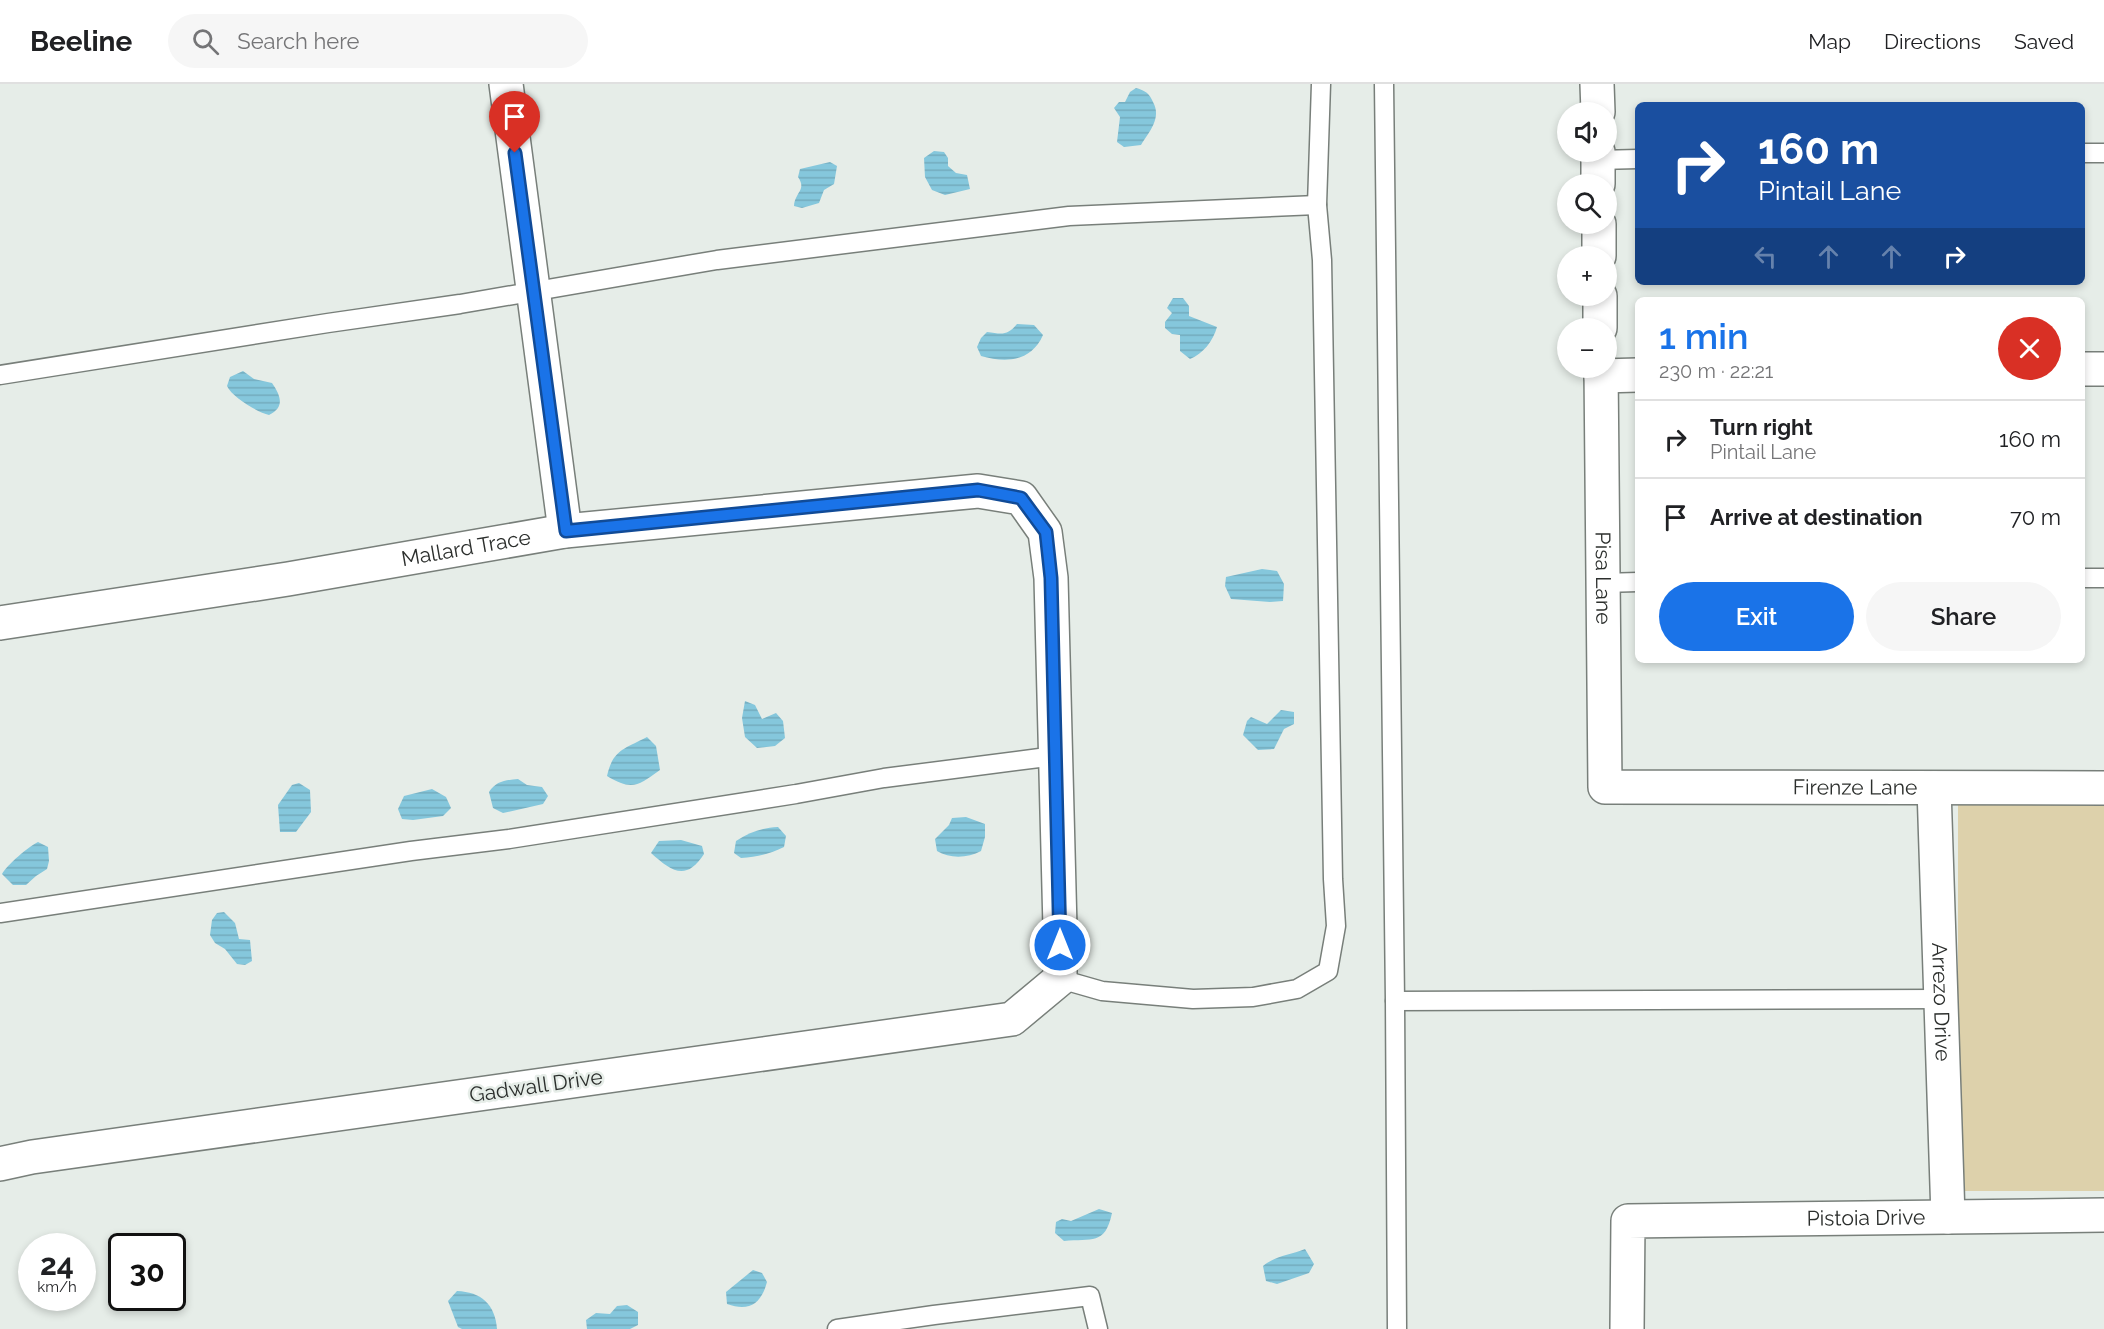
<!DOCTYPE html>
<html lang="en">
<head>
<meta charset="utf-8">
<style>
	:root { --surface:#fff; --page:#f6f6f6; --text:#202124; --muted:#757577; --line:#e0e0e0; --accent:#1a73e8 }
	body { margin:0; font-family:Raleway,sans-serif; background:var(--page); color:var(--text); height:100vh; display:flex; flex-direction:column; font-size:22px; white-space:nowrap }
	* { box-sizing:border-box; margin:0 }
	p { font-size:20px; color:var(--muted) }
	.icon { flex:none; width:33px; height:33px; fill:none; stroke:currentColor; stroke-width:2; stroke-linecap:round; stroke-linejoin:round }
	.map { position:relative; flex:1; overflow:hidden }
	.side { position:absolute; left:1635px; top:213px; width:450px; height:366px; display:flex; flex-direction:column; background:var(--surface); border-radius:9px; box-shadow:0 3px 9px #0003 }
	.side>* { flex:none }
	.top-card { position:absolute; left:1635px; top:18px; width:450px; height:183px; border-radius:9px; box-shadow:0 3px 9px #0003; background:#1a4fa0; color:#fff; overflow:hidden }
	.fabs { position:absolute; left:1557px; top:18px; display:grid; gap:12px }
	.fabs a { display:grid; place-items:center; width:60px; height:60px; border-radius:50%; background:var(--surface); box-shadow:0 3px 9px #0003; font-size:30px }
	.speed { position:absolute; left:18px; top:1149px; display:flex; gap:12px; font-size:30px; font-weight:700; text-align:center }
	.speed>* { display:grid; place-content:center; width:78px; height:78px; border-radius:50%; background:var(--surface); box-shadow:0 3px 9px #0003; line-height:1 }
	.speed small { font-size:15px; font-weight:400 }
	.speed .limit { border:3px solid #111; border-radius:9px; background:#fff; color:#111 }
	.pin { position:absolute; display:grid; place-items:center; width:51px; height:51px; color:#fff; margin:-62px -26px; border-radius:50% 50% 50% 0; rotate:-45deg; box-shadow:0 0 6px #0007 }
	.pin .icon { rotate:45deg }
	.me { position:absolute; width:66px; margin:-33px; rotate:0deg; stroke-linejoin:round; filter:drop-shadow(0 0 4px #0008) }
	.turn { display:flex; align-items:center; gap:21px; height:126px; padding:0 24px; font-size:27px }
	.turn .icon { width:78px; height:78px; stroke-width:2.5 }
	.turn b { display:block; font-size:42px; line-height:51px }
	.lanes { display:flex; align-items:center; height:57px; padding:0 24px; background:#0003; justify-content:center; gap:30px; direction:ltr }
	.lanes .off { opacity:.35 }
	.round { display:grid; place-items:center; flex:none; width:63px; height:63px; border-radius:32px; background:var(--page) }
	.headline { display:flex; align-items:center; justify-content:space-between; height:102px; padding:0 24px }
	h1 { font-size:36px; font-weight:600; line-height:45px; color:var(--accent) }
	.cta { display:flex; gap:12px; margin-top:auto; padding:12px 24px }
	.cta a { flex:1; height:69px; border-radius:36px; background:var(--accent); color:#fff; font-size:24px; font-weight:600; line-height:69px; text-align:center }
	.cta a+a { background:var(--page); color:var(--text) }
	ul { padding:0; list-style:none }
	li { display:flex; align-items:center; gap:18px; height:78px; padding:0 24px; border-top:2px solid var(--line) }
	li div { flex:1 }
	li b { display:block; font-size:22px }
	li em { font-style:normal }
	header { display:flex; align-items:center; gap:36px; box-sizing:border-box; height:84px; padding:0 30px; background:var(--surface); border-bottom:2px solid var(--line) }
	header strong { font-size:28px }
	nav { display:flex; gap:33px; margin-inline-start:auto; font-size:21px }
	.search { width:420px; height:54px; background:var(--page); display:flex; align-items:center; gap:15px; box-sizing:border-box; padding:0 21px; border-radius:33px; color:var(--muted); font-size:22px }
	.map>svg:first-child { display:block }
	.park { fill:#ddd1ab }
	.water { fill:url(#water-rules) }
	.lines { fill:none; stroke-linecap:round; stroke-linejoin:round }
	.lane-casing { stroke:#787f7a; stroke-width:21 }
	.street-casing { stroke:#787f7a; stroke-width:36 }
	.lane { stroke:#fff; stroke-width:18 }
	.street { stroke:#fff; stroke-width:33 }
	.route-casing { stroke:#114b97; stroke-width:15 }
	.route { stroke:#1a73e8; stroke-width:10 }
	.labels { text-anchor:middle; stroke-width:5; stroke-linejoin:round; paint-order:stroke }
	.street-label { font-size:21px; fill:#2c2f2d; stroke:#e6ede8 }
</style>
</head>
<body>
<header>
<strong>Beeline</strong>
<div class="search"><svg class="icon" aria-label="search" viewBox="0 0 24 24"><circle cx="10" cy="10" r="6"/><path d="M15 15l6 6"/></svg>Search here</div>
<nav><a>Map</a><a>Directions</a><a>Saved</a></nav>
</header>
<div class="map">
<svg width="2104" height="1245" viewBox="0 0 2104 1245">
	<defs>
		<pattern id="water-rules" width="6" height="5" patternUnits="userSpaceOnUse" patternTransform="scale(1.5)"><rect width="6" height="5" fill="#85c7dc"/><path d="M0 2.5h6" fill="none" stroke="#73abbd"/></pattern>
	</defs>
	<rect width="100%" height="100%" fill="#e6ede8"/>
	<rect class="park" x="1958" y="716" width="146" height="391"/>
	<g class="water">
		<path d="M1136 4C1146 7 1149 9 1153 18 1162 34 1149 48 1141 61L1124 63 1117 58 1120 33 1114 24 1119 18H1125L1130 8Z"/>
		<polygon points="934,67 944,68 948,74 948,82 956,89 967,91 970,105 945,111 932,106 925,93 924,74"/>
		<path d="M830 78 837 82 834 100 824 106 819 119 802 124 794 122C795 108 807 106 798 93L800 85Z"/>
		<path d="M1173 214H1183L1189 222V232L1217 243C1213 257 1203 270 1190 275L1180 267V251L1172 250 1165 244V238L1172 229 1167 224Z"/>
		<path d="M1017 240 1034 241 1043 251C1031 278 1006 279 981 272L977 263 981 254 987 248C1002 250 1007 252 1017 240Z"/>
		<path d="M243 287 254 295 272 299C281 312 285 323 269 331 257 328 232 313 227 302L230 293Z"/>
		<polygon points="1262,485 1277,487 1284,500 1283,517 1270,518 1231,515 1225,502 1226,493"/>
		<polygon points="745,617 755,621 762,635 776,629 783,637 785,654 775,662 757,664 745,653 742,634"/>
		<polygon points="1281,626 1294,628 1294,640 1284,645 1274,665 1258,666 1243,651 1247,637 1251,633 1267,640"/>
		<path d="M647 653 656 662 660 686C638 702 632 707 607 692 613 665 625 665 647 653Z"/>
		<path d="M518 695 527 701 542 703 548 712 543 720 503 729 493 724 489 708C496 697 506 696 518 695Z"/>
		<polygon points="299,699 310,706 311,728 296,748 280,748 278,721 292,701"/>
		<polygon points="432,705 446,713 451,724 443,732 413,736 402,735 398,725 404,712"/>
		<path d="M966 733 985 740V753L981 767C968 774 950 775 937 767L935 755 949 741 952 734Z"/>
		<path d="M778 743 786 752 784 763C770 770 757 773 741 774L734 769 736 757C750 748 762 744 778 743Z"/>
		<path d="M681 756 702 762 704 770C686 798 671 787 651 769L659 757Z"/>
		<path d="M38 758 48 763 49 777 47 785 36 792 26 801H13L2 790C7 781 29 762 38 758Z"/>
		<polygon points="224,828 235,839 239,855 250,856 252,877 245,881 237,880 225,865 215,859 210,851 212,836 217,829"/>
		<path d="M1099 1125 1112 1129C1105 1162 1092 1154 1064 1157L1055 1149 1056 1138 1062 1135 1071 1137Z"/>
		<path d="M1305 1165 1314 1180 1309 1189 1277 1200 1266 1197 1263 1182C1275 1172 1290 1171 1305 1165Z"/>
		<path d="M753 1186 762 1189 767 1198C761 1220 749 1228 727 1220L726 1208Z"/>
		<path d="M457 1207C481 1208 495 1220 497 1245H462L458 1243 448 1217Z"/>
		<polygon points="627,1221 638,1228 638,1241 630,1245 587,1245 586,1236 596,1229 610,1230 617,1222"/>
	</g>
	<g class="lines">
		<defs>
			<g id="lane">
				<polyline points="1384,0 1395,917 1397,1245"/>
				<polyline points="2082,69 2104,69"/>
				<polyline points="1598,76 1638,75"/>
				<polyline points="0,291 328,239 460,220 717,176 1069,132 1317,121"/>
				<polyline points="2082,494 2104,494"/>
				<polyline points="1603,499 1638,498"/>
				<polyline points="0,829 411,767 509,755 796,710 884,694 1055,672"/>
				<polyline points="1060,895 1102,907 1193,915 1253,913 1297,905 1328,887 1336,842 1333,795 1322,176 1317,121 1321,0"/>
				<polyline points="1395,917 1941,915"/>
				<polyline points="837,1245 934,1231 1090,1212 1098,1245"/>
			</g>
			<g id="street">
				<polyline points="506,0 565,447"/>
				<polyline points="1597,0 1598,28"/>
				<polyline points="1598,68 1598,100"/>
				<polyline points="1599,140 1599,172"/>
				<polyline points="1600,212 1600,244"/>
				<path id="s1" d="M1601 284 1605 703 2104 704"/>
				<polyline points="2082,285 2104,285"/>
				<polyline points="1601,292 1638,291"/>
				<path id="s2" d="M0 539 288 495 565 447 978 407 1021 414 1045 448 1051 494 1060 844V895L1012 935 32 1073 0 1080"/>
				<path id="s3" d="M1934 704 1948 1133"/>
				<path id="s4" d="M1627 1245 1628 1137 2104 1131"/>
			</g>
		</defs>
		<use href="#lane" class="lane-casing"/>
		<use href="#street" class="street-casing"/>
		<use href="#lane" class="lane"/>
		<use href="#street" class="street"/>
	</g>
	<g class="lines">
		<defs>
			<polyline id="route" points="515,69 566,447 978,406 1021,414 1046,448 1051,494 1060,861"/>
		</defs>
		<use href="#route" class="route-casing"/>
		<use href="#route" class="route"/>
	</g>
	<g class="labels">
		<g class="street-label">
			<text dy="7" stroke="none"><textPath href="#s2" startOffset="472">Mallard Trace</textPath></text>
			<text dy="7" stroke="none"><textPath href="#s1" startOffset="210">Pisa Lane</textPath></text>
			<text dy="7" stroke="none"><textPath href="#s1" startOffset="669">Firenze Lane</textPath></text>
			<text dy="7" stroke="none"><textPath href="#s3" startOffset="214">Arrezo Drive</textPath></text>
			<text transform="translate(536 1002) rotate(-8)" y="7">Gadwall Drive</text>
			<text dy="7" stroke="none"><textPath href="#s4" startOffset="346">Pistoia Drive</textPath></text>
		</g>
	</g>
</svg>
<div class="fabs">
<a><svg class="icon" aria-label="sound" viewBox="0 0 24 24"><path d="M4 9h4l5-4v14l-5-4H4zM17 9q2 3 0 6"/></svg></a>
<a><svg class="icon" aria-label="search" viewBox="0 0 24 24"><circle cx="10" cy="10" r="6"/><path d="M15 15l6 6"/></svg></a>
<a>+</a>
<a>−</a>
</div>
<div class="speed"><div>24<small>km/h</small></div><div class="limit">30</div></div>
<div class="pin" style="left:515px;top:69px;background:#d93025"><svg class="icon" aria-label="arrive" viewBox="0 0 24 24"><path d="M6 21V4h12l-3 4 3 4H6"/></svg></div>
<svg class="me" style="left:1060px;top:861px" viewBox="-20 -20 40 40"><circle r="17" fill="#1a73e8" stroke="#fff" stroke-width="3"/><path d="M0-11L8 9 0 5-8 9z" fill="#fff"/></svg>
<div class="top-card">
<div class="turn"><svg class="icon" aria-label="right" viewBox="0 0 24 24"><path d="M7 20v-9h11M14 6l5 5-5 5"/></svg><div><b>160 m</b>Pintail Lane</div></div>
<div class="lanes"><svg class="icon off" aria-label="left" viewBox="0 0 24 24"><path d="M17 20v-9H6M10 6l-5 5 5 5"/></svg><svg class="icon off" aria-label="ahead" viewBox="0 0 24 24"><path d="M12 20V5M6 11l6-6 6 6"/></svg><svg class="icon off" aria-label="ahead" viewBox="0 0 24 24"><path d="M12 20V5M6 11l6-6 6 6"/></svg><svg class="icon" aria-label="right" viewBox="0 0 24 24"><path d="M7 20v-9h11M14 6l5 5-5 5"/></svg></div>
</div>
<section class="side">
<div class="headline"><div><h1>1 min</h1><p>230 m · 22:21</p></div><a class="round" style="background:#d93025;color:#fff"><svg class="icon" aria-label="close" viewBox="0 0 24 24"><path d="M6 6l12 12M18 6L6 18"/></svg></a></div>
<ul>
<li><svg class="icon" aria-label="right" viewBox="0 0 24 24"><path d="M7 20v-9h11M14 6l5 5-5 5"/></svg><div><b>Turn right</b><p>Pintail Lane</p></div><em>160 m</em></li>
<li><svg class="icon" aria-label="arrive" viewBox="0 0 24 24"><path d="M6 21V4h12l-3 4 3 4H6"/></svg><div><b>Arrive at destination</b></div><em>70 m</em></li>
</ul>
<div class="cta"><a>Exit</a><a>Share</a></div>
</section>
</div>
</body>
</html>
